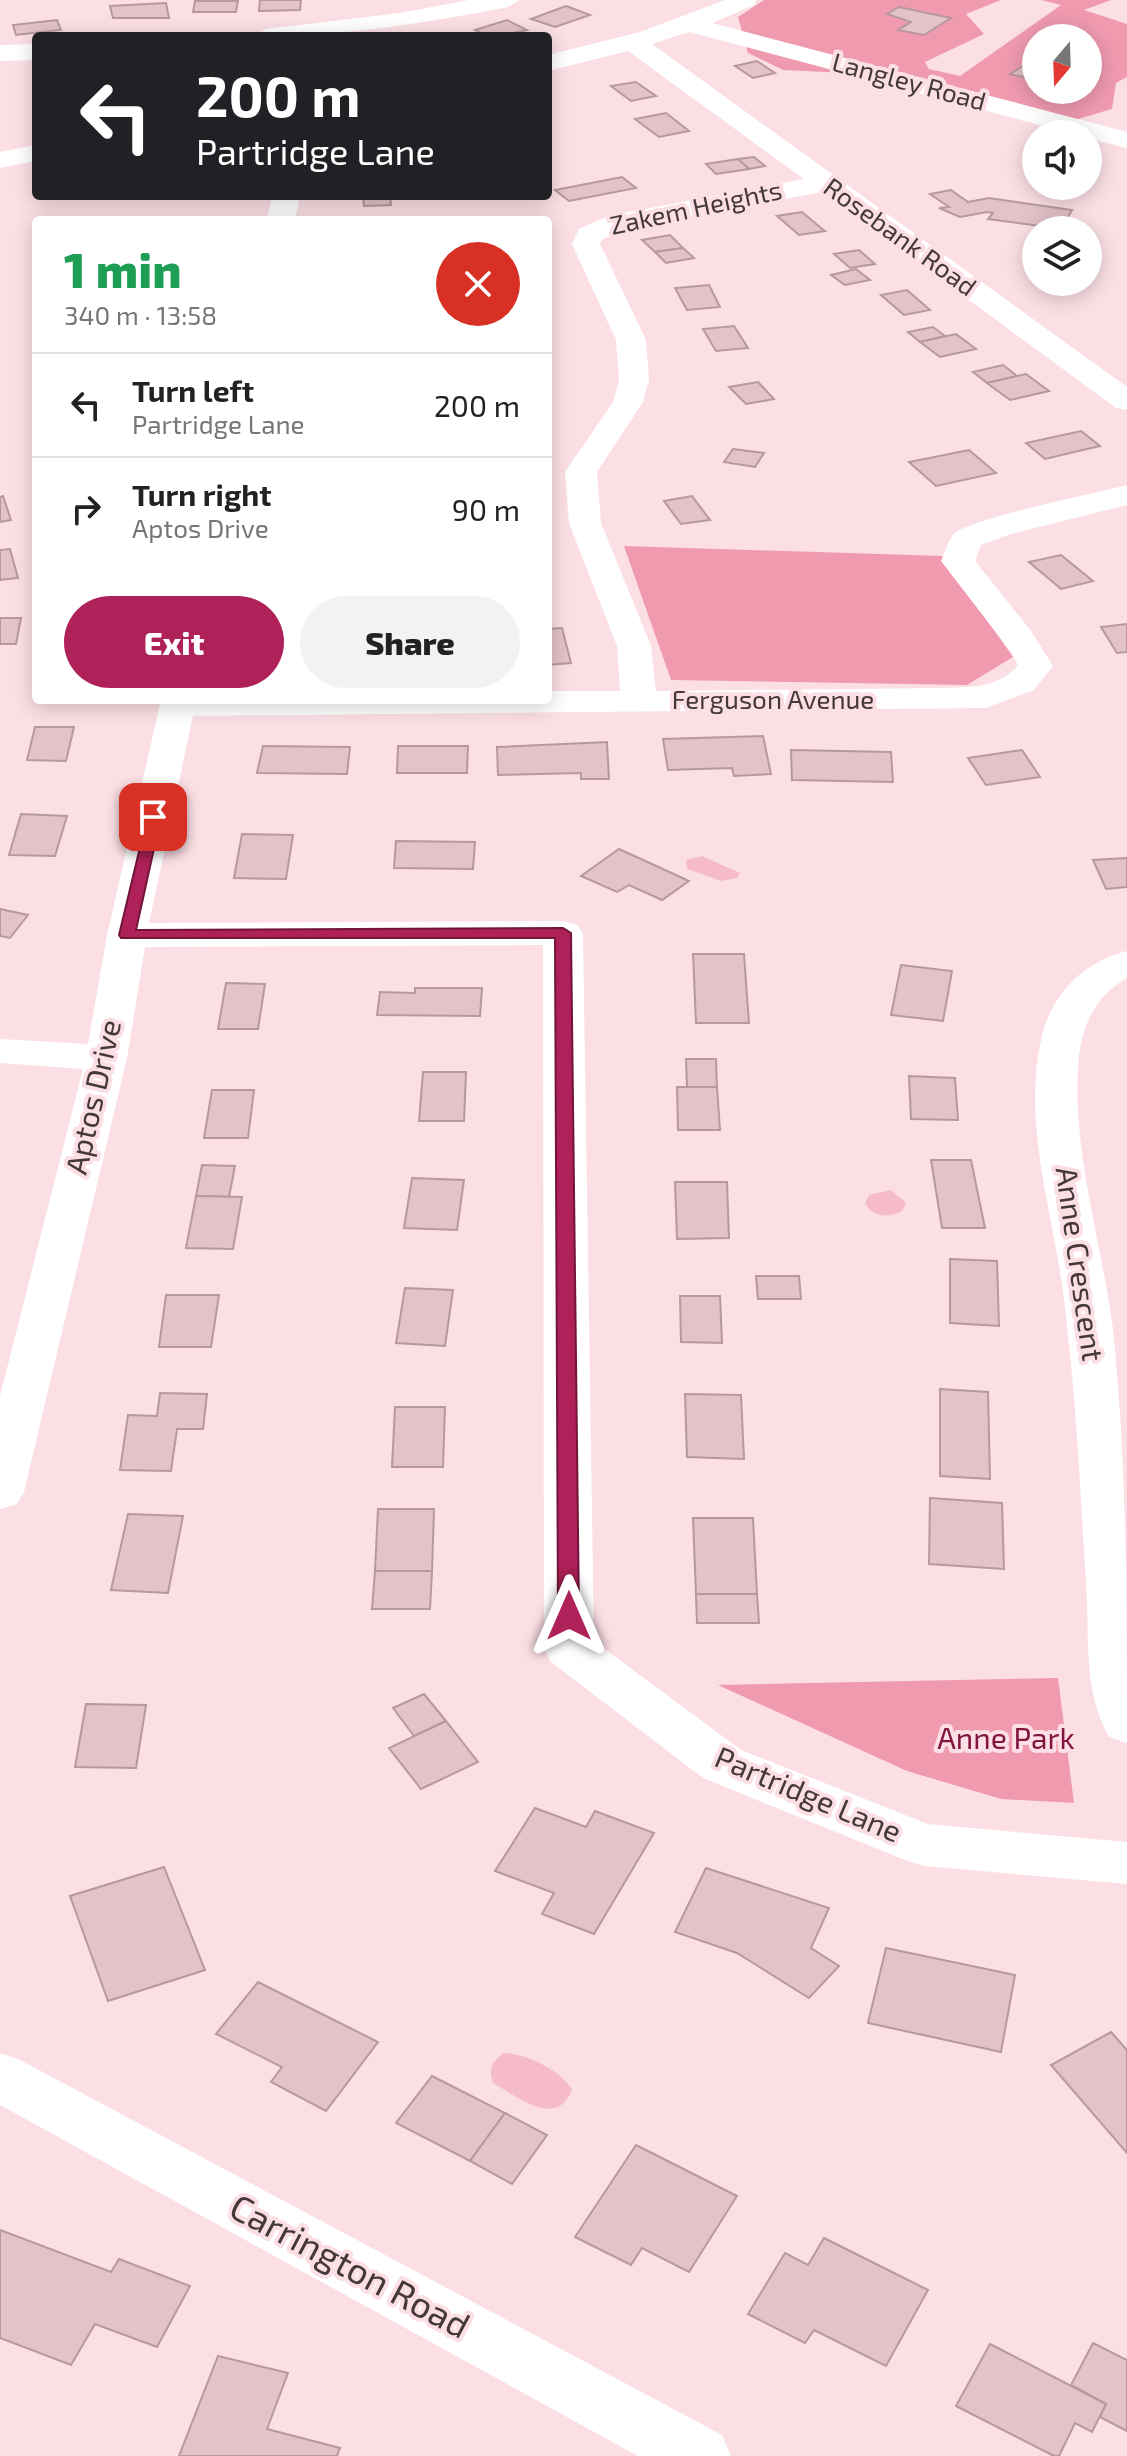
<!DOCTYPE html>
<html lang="en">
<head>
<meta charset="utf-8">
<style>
	:root { --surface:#fff; --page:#f2f2f2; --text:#222; --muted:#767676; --line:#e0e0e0; --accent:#af2159 }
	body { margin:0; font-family:"Exo 2",sans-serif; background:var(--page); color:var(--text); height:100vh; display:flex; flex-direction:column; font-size:30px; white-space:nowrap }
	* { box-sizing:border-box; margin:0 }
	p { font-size:26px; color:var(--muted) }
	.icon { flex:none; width:44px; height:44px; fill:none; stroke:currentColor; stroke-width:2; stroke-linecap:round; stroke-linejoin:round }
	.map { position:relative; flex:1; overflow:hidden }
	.drawer { position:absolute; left:32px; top:216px; width:520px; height:488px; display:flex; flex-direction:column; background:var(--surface); border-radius:8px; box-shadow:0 4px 20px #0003 }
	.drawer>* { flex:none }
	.top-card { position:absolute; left:32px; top:32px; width:520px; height:168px; border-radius:8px; box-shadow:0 4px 20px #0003; background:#202124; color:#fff; overflow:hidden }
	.needle { width:52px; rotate:199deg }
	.fabs { position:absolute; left:1022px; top:24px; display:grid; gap:16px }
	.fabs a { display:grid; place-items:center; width:80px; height:80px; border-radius:50%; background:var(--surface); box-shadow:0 4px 20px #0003; font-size:40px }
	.pin { position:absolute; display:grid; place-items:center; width:68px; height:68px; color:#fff; margin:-34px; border-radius:16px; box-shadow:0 4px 12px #0006 }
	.me { position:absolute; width:88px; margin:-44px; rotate:0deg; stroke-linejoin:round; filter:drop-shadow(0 0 6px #0008) }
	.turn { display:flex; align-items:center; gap:28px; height:168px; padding:0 32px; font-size:36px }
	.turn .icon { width:104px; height:104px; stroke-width:2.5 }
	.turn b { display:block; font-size:56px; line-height:68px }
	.round { display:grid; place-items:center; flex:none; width:84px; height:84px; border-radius:42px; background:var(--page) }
	.overview { display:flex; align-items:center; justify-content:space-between; height:136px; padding:0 32px }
	h1 { font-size:48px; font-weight:800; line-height:60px; color:#1e9e55 }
	.primary-button { display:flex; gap:16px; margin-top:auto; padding:16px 32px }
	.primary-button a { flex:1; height:92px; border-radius:48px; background:var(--accent); color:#fff; font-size:32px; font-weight:800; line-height:92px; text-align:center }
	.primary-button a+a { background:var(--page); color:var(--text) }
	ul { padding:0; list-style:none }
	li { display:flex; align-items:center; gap:24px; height:104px; padding:0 32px; border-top:2px solid var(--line) }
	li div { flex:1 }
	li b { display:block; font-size:30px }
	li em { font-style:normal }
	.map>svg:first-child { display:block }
	.green { fill:#f09ab0; fill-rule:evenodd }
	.water { fill:#f5bbc9 }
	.building { fill:#e3c2c9; stroke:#b8989f; stroke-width:2 }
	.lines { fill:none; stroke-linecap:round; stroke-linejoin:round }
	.minor { fill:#fff; fill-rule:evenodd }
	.route { fill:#af2159; stroke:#72153a; stroke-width:2 }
	.labels { text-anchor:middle; stroke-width:8; stroke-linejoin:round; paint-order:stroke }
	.far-street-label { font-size:26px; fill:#45383b; stroke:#fbdfe5 }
	.street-label { font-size:30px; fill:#45383b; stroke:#fbdfe5 }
	.park-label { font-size:30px; fill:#811540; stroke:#fbdfe5 }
	.near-street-label { font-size:36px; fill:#45383b; stroke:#fbdfe5 }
</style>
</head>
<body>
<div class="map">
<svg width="1127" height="2456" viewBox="0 0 1127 2456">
	<rect width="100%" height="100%" fill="#fbdfe5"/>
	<g class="green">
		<path d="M764 0H1001L966 14 984 34 925 62 929 69 960 76 1061 5 1041 0H1111L1084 10 1127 24V77L1116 83 1112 109 1054 126 868 74 783 70 748 53 738 17ZM1036 38H1088V90H1036Z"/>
		<polygon points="624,546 942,556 1013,657 967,685 671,680"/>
		<polygon points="1058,1678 1074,1803 1001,1799 907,1771 718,1685"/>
	</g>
	<g class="water">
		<polygon points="702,856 740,873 737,878 721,881 687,869 686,860"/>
		<path d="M891 1190 906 1203 902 1211C888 1218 874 1218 865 1203L869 1195Z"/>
		<path d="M504 2053C525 2053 563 2071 572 2090 556 2129 518 2097 493 2083 488 2068 492 2062 504 2053Z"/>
	</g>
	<g class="building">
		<polygon points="260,0 301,0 300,10 259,11"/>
		<polygon points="195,1 238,1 236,12 193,12"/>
		<polygon points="166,3 169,18 113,18 110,6"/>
		<polygon points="566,6 590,15 555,27 531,19"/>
		<polygon points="899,7 951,18 924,35 898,30 911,22 887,14"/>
		<polygon points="57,20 61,30 16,35 13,25"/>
		<polygon points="507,20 527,30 498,36 486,36 475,30"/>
		<polygon points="757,61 775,73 753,78 735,66"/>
		<polygon points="1023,66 1036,69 1036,80 1010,74"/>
		<polygon points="636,82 656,96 631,101 611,86"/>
		<polygon points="666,113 689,131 659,137 635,119"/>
		<polygon points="754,157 765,166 749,169 738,159"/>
		<polygon points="738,159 749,169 716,174 706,164"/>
		<polygon points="622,177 636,188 569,201 555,190"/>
		<polygon points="951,190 968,202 989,198 1072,210 1061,229 988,219 993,213 987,212 960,217 939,208 949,207 930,194"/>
		<polygon points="363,196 390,196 391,205 364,206"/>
		<polygon points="802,212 821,228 825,231 799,235 777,216"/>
		<polygon points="670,235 683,248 655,252 642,240"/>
		<polygon points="683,248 694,258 666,263 655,252"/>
		<polygon points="859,250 875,264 850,268 834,254"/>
		<polygon points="856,269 870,280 845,285 831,275"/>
		<polygon points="709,285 720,307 687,310 675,288"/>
		<polygon points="907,290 930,310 904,315 881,295"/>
		<polygon points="734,326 748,348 716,351 703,329"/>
		<polygon points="933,327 945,336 920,342 908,332"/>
		<polygon points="956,334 976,349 940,357 920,342"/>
		<polygon points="1003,365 1017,376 987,383 973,372"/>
		<polygon points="1026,374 1049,391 1010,400 987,383"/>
		<polygon points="758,382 774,399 746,404 729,387"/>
		<polygon points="1081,431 1100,446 1045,459 1026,443"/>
		<polygon points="733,449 764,453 755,467 724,462"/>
		<polygon points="969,450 996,473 936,486 909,462"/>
		<polygon points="3,496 11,520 0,522 0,497"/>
		<polygon points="692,496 710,520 681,524 664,501"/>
		<polygon points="10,549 18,578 0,580 0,550"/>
		<polygon points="1061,555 1093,581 1061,589 1029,562"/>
		<polygon points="0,618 21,618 16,644 0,644"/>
		<polygon points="1127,624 1127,652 1117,653 1101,627"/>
		<polygon points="562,628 571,663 548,665 548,629"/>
		<polygon points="35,727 74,727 66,761 27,760"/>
		<polygon points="763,736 771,774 734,776 732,768 668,770 663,739"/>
		<polygon points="607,742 609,779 581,779 581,773 498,775 497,747"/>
		<polygon points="263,746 350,747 347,774 257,773"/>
		<polygon points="398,746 468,746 467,773 397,773"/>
		<polygon points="791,750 891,752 893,782 792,780"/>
		<polygon points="1022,750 1040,777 986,785 968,758"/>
		<polygon points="21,814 67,816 55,856 9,855"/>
		<polygon points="242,834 293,835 286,879 234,878"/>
		<polygon points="396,841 475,842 473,869 394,868"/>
		<polygon points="619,849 689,881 662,900 629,885 617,892 581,876"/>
		<polygon points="1127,858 1127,887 1106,889 1093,860"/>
		<polygon points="0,909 28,915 10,938 0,936"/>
		<polygon points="693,954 744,954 749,1023 696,1023"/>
		<polygon points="901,965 952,971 943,1021 891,1015"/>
		<polygon points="226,983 265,984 258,1029 218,1029"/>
		<polygon points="415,988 482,988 480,1016 377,1015 380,992 415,993"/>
		<polygon points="686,1059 716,1059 717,1087 687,1087"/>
		<polygon points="423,1072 466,1072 464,1121 419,1121"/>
		<polygon points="909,1076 955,1078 958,1120 911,1119"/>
		<polygon points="677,1087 717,1087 720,1130 678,1130"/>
		<polygon points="212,1090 254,1090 248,1138 204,1138"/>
		<polygon points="931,1160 971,1160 985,1228 942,1228"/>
		<polygon points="202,1165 235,1166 229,1197 196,1196"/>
		<polygon points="412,1178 464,1180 457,1230 404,1228"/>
		<polygon points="675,1182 727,1182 729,1238 677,1239"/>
		<polygon points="196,1196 242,1197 233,1249 186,1248"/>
		<polygon points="950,1259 997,1261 999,1326 950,1323"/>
		<polygon points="756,1276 799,1276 801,1299 758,1299"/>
		<polygon points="405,1288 453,1290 445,1346 396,1343"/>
		<polygon points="166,1295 219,1295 211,1347 159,1347"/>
		<polygon points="680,1296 720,1296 722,1343 681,1342"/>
		<polygon points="940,1389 988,1392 990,1479 940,1476"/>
		<polygon points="160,1393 207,1394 203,1429 177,1429 171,1471 120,1470 128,1415 157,1416"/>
		<polygon points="685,1394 741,1395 744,1459 687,1457"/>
		<polygon points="395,1407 445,1407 443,1467 392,1467"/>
		<polygon points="930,1498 1002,1503 1004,1569 929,1564"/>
		<polygon points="378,1509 434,1509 432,1571 375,1571"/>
		<polygon points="128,1514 183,1516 168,1593 111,1590"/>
		<polygon points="693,1518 753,1518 757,1594 696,1594"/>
		<polygon points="375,1571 432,1571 430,1609 372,1609"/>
		<polygon points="696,1594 757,1594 759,1623 697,1623"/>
		<polygon points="424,1694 446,1721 414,1736 393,1708"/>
		<polygon points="86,1704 146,1705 136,1768 75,1767"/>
		<polygon points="446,1721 478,1762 421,1789 389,1748"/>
		<polygon points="535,1808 586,1827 595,1811 654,1833 594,1934 542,1914 554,1893 495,1871"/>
		<polygon points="164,1867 205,1970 108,2001 70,1896"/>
		<polygon points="706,1868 829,1908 811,1948 839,1966 809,1998 737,1953 675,1932"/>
		<polygon points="886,1948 1015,1975 1001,2052 868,2023"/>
		<polygon points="258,1982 378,2042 326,2111 271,2082 282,2067 216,2034"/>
		<polygon points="1111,2032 1127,2050 1127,2153 1051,2065"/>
		<polygon points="432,2076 505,2113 470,2161 396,2123"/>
		<polygon points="505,2113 547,2135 512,2184 470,2161"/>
		<polygon points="636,2145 737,2196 689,2272 642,2248 631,2265 575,2237"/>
		<polygon points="0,2230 111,2272 119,2259 190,2286 157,2347 95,2324 71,2365 0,2338"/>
		<polygon points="824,2238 928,2290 886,2366 814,2330 805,2343 748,2314 785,2253 808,2265"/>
		<polygon points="1093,2343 1127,2360 1127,2431 1100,2417 1106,2404 1071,2385"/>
		<polygon points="990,2344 1106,2404 1092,2432 1075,2423 1059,2456 1054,2456 956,2406"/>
		<polygon points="218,2356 288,2373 267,2429 340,2448 337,2456 179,2456"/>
	</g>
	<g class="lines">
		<g class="minor">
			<path d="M469 0H520L508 7C419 24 345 36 254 36L266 29 400 13Z"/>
			<path d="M725 0H757L754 5 712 23 1127 132V148L1088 138V134H1074L689 32 652 44 1127 387V410L1116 408 822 192 626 229 601 240 600 244 646 340 649 380 643 402 597 472 601 523 651 646 656 691 940 688C968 687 999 689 1018 665L1011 652 941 561C945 553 948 539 955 533 972 518 1097 493 1127 485V505L1011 534 981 545 975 561 1031 631 1053 666 1034 690 986 708 193 716 149 923 563 921 577 925 583 933 594 1641 741 1750 928 1824 1127 1842V1884L924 1866 905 1860 703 1778 551 1662 544 1649 543 945 145 947 127 1058 24 1492 17 1504 0 1509V1396L83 1069 0 1063V1039L88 1044 107 935 161 700H548V691H620L617 646 569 523 565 472 613 402 619 380 616 340 572 244 579 229 608 216 804 179 628 51 548 71V55L640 32Z"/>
			<polygon points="36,44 36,60 0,61 0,45"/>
			<polygon points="36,145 36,161 0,168 0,152"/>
			<polygon points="272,196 300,196 295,220 267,220"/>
			<path d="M1127 951V978C1092 998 1080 1030 1078 1069 1073 1159 1104 1249 1114 1338 1127 1473 1127 1607 1127 1743L1109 1737C1082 1689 1090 1636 1086 1583 1080 1489 1076 1394 1064 1300 1054 1214 1021 1123 1042 1036 1052 993 1085 961 1127 951Z"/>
			<polygon points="0,2053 20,2060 722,2435 731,2456 638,2456 0,2105"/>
		</g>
	</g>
	<polygon class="route" points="148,814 161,817 136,930 563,928 571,933 579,1616 576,1621 569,1623 558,1616 555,938 121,938 119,935"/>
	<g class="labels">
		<g class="far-street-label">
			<text transform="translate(909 82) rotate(15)" y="9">Langley Road</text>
			<text transform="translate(696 208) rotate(-12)" y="9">Zakem Heights</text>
			<text transform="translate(900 237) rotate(36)" y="9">Rosebank Road</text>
			<text x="773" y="709">Ferguson Avenue</text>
		</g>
		<g class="street-label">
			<text transform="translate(94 1097) rotate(-77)" y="10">Aptos Drive</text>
			<text transform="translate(1079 1264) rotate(82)" y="10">Anne Crescent</text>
			<text transform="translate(808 1795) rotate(23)" y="10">Partridge Lane</text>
		</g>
		<g class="park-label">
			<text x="1006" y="1749">Anne Park</text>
		</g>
		<g class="near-street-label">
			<text transform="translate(350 2266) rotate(28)" y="13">Carrington Road</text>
		</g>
	</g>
</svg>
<div class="fabs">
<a><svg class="needle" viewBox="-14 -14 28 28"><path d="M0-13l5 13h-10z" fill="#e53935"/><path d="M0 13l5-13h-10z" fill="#767676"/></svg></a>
<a><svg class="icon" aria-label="sound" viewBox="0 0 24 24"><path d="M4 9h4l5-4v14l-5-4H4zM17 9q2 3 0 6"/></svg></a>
<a><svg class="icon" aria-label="layers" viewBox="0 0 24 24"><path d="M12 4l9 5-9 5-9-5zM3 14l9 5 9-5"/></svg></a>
</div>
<div class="pin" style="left:153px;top:817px;background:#d93025"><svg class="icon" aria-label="arrive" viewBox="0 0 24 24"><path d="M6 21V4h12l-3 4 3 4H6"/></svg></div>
<svg class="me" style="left:569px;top:1616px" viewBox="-20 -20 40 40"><path d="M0-17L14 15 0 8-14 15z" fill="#af2159" stroke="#fff" stroke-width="4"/></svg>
<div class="top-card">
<div class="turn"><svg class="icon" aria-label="left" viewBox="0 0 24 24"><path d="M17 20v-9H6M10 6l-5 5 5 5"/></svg><div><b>200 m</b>Partridge Lane</div></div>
</div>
<section class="drawer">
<div class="overview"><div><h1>1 min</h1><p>340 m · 13:58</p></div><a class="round" style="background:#d93025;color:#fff"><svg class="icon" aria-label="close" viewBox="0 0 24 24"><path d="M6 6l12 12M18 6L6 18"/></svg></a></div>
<ul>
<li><svg class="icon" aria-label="left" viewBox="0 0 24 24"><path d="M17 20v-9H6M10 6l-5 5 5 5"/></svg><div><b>Turn left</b><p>Partridge Lane</p></div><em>200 m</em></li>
<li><svg class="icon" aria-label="right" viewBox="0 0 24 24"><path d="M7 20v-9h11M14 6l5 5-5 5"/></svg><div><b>Turn right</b><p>Aptos Drive</p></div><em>90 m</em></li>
</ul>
<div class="primary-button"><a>Exit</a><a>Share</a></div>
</section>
</div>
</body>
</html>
